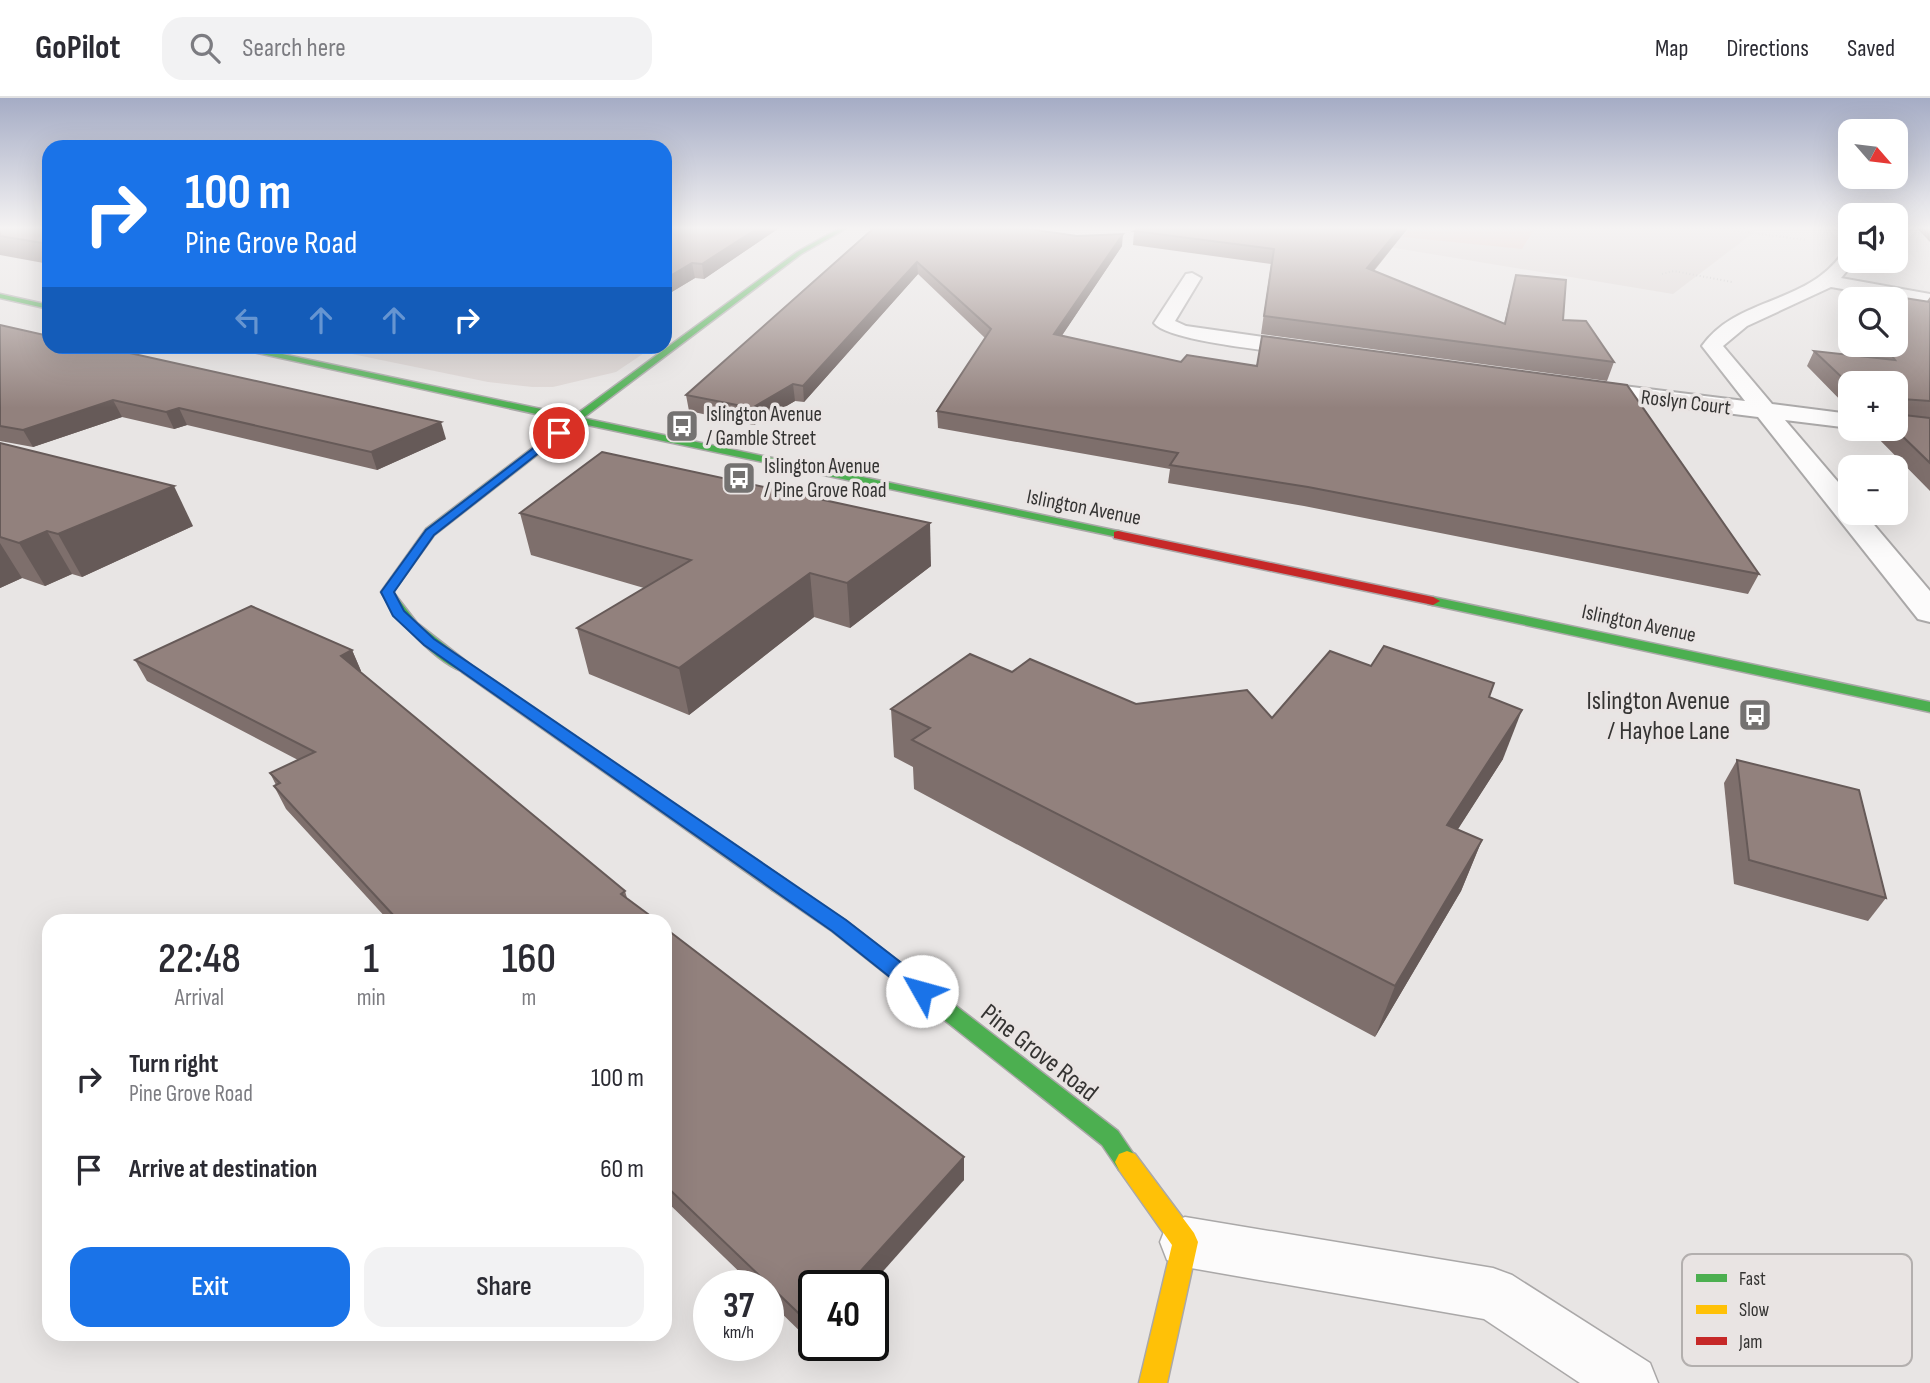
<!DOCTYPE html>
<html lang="en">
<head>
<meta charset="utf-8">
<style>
	:root { --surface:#fff; --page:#f2f2f3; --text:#2b2b33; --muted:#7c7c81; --line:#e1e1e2; --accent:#1a73e8 }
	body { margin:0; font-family:"Sofia Sans Condensed",sans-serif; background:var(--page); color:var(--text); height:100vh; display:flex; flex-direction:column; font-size:26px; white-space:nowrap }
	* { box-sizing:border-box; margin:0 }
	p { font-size:23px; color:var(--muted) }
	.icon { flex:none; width:38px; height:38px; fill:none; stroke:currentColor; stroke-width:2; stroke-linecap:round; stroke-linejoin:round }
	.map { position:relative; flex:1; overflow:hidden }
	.details { position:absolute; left:42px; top:816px; width:630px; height:427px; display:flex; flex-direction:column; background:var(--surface); border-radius:21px; box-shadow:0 7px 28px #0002 }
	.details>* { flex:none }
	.top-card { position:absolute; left:42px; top:42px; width:630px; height:214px; border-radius:21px; box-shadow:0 7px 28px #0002; background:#1a73e8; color:#fff; overflow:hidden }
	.needle { width:46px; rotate:118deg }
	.buttons { position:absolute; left:1838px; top:21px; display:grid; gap:14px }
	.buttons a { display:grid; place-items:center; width:70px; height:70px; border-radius:14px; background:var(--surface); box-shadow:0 7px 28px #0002; font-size:35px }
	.speed { position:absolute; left:693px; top:1172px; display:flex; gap:14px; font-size:35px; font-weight:700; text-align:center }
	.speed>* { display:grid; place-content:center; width:91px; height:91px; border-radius:50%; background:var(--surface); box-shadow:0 7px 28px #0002; line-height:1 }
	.speed small { font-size:18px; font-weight:400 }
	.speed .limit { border:4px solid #111; border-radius:10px; background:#fff; color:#111 }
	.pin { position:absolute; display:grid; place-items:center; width:60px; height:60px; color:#fff; margin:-30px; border:4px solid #fff; border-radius:50%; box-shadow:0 2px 7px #0007 }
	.me { position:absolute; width:77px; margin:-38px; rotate:308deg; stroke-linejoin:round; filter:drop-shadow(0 0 5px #0008) }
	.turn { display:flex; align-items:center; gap:24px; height:147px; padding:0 28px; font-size:32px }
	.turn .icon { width:91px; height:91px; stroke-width:2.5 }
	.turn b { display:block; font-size:49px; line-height:60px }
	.lanes { display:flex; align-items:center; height:66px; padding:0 28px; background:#0003; justify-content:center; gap:35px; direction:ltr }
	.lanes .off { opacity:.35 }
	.eta { display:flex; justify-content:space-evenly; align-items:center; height:119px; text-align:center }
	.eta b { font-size:42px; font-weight:600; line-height:49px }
	.primary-button { display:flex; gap:14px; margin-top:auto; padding:14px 28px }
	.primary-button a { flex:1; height:80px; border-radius:21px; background:var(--accent); color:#fff; font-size:28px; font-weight:600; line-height:80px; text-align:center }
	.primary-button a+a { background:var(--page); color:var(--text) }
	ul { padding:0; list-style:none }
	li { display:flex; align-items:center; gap:21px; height:91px; padding:0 28px }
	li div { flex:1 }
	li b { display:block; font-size:26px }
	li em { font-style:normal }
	header { display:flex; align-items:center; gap:42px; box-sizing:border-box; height:98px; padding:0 35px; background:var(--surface); border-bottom:2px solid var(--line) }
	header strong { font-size:33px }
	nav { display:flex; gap:38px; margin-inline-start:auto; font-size:24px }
	.search { width:490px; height:63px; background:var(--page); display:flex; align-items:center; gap:18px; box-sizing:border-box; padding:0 24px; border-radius:21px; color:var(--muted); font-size:26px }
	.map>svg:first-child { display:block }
	.built { fill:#dcd5d3 }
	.green { fill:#e2c0b9 }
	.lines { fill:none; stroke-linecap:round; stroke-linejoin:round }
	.lane-casing { stroke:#aaa8a8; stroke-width:3 }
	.street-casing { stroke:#aaa8a8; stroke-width:4 }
	.fast-casing { stroke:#aaa8a8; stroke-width:3 }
	.slow-casing { stroke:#aaa8a8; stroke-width:3 }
	.jam-casing { stroke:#aaa8a8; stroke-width:3 }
	.path { stroke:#c5c5c5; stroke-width:2; stroke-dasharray:1 2.5; stroke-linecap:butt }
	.lane { fill:#fcfbfb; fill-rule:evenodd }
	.street { fill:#fcfbfb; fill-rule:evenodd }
	.fast { fill:#4caf50; fill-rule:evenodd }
	.slow { fill:#ffc107; fill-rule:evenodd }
	.jam { fill:#c62828; fill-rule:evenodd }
	.wall { fill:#7e6f6c }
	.shaded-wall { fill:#665a58 }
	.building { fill:#92817d; stroke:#665a58; stroke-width:2 }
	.route { fill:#1a73e8; stroke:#114b97; stroke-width:2 }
	.labels { text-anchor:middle; stroke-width:7; stroke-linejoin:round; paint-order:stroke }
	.far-street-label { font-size:21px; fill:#353433; stroke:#e9e4e3 }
	.far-poi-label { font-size:21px; fill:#353433; stroke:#e9e4e3; text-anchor:start }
	.poi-label { font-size:26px; fill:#353433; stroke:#e9e4e3; text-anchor:end }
	.street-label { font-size:26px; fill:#353433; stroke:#e9e4e3 }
	.key { fill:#e9e4e3; stroke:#b3afae; stroke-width:2 }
	.key-label { font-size:19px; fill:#353433 }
</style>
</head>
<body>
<header>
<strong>GoPilot</strong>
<div class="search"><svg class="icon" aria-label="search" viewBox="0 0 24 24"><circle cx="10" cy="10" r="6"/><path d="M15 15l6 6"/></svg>Search here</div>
<nav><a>Map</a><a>Directions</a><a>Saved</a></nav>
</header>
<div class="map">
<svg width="1930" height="1285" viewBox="0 0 1930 1285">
	<rect width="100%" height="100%" fill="#e8e5e4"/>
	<g class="built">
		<polygon points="1232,130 1740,130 1757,132 1673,196 1395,150"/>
		<polygon points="318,249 653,249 616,274 553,289 532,289 488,284"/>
	</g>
	<polygon class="green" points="1410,130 1535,130 1522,151 1403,139"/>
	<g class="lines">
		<defs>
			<polygon id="lane" points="1185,1119 1493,1170 1512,1177 1650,1265 1658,1285 1580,1285 1484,1221 1185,1169 1167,1162 1160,1144 1167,1126"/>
			<g id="street">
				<path d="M1850 151V163H1855L1841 180 1930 196V206L1831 189 1747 228 1723 248 1772 306 1850 316V330L1785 322 1850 398V415H1864L1930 493V524L1918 521 1758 319 1583 297 1572 290 1583 283 1745 303 1702 248C1737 198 1809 207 1844 153Z"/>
				<path d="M1192 175 1201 180 1175 223 1186 228 1312 246 1322 252 1312 258C1283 254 1169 244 1154 225L1186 176Z"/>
			</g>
			<g id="fast">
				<path d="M840 130H847L801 156 583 320 1118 433 1122 434V440L578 325 434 437 393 494 417 525 472 568 474 571 467 575C437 567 396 520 381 494L426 431 568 323 226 248H244L574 318 797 154Z"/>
				<polygon points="0,196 49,207 49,211 0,200"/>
				<polygon points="1433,499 1930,604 1930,614 1428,506 1426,503"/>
				<polygon points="779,780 846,823 1118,1033 1139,1064 1135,1072 1127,1075 1119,1072 1102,1047 832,833 772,792 770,787 772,782"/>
			</g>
			<g id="slow">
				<polygon points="467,567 786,782 788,787 786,792 772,792 462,574 460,571"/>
				<polygon points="1127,1053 1135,1056 1194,1135 1198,1144 1167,1285 1139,1285 1172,1147 1119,1072 1115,1064 1119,1056"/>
			</g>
			<polygon id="jam" points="1118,433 1433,499 1440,503 1433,507 1114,440 1114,434"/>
		</defs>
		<use href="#lane" class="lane-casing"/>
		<use href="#street" class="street-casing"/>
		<use href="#fast" class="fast-casing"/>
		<use href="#slow" class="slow-casing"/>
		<use href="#jam" class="jam-casing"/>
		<g class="path">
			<polyline points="1717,130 1806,142"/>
			<polyline points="1662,176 1674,173 1732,184"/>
		</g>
		<use href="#lane" class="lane"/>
		<use href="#street" class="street"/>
		<use href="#fast" class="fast"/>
		<use href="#slow" class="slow"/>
		<use href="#jam" class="jam"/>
	</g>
	<g class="wall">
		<polygon points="0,130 49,130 49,166 0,157"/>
		<polygon points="665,130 779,130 704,181 695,180 665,198"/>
		<polygon points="869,130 1022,130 1122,148 1062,237 1759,476 1748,496 1304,408 1168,385 1170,371 938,330 937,313 985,240 918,176 804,304 795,303 754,327 689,313 686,297 871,132"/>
		<polygon points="1408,130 1374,173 1504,226 1516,177 1563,222 1614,264 1607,283 1261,236 1271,166 1133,147 1134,133"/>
		<polygon points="1917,130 1930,130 1930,144"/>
		<polygon points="1930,199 1930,393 1869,331 1895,331 1850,285 1850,312 1807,268 1814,253 1874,260 1866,249 1867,247 1895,247"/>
		<polygon points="0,227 446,341 377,372 187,327 174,331 122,319 33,349 0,343"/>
		<polygon points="499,248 583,248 573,254"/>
		<polygon points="0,345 193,428 82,479 72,476 45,488 22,480 0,490"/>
		<polygon points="520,415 931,468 850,530 814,519 689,617 589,576 577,530 644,490 531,457"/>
		<polygon points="352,552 361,573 360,574 625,793 627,800 388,822 286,711 274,688 276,687 270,675 298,662 147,583 135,562"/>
		<polygon points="1371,568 1489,599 1503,661 1457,732 1482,742 1461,793 1375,939 914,691 913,669 894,659 891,611 1012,574 1136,606 1272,620"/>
		<polygon points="1737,662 1886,800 1868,823 1734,786 1724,685"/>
		<polygon points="665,830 964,1059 964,1082 814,1188 814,1247 768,1202 768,1188 754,1188 665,1102"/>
	</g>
	<g class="shaded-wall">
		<polygon points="758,130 779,130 704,181 702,166"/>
		<polygon points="1400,130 1408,130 1363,185 1367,170"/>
		<polygon points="1123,136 1122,148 1053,251 1054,236"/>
		<polygon points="917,164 918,176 804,304 803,288"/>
		<polygon points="692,165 695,180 665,198 665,181"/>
		<polygon points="572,248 583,248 573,254"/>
		<polygon points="793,286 795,303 754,327 752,310"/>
		<polygon points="113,302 122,319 33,349 23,332"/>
		<polygon points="179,310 187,327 174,331 166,314"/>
		<polygon points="1895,312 1902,312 1895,323"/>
		<polygon points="441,324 446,341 377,372 371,354"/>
		<polygon points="174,388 193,428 82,479 58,436"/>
		<polygon points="930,425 931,468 850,530 847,485"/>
		<polygon points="47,433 72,476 45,488 19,445"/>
		<polygon points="0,445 22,480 0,490"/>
		<polygon points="810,475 814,519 689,617 679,570"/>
		<polygon points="352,552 361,573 350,579 341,558"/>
		<polygon points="1522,612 1503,661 1428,778 1447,727"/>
		<polygon points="1482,742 1461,793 1375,939 1395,888"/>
		<polygon points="964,1059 964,1082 870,1188 847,1188"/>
	</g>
	<g class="building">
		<polygon points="0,130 49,130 49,146 0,138"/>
		<polygon points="665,130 758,130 702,166 692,165 665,181"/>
		<polygon points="874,130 1022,130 1077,138 1123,136 1054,236 1181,264 1187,257 1257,268 1262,238 1627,287 1759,476 1308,389 1170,367 1178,355 937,313 991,231 917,164 803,288 793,286 752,310 686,297"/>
		<polygon points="1140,130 1400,130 1367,170 1505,226 1516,177 1566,182 1563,222 1586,223 1614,264 1264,218 1274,151 1134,133"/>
		<polygon points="1898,199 1930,204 1930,303 1902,301 1902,312 1895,312 1895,285 1850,285 1850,287 1814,253 1895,262 1884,247 1895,247 1895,203"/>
		<polygon points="0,227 49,238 49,248 98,248 441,324 371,354 179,310 166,314 113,302 23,332 0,328"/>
		<polygon points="1895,316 1930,320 1930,365 1895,331"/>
		<polygon points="0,345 174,388 58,436 47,433 19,445 0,439"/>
		<polygon points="602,354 930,425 847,485 810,475 679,570 577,530 691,462 520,415"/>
		<polygon points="251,508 352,552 341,558 625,793 621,796 656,822 388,822 395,819 274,688 280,685 270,675 315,654 135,562"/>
		<polygon points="1384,548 1494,585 1489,599 1522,612 1447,727 1482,742 1395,888 912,642 930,630 891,611 970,556 1012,574 1030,561 1136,606 1247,592 1272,620 1330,553 1371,568"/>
		<polygon points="1737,662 1859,692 1886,800 1749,762"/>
		<polygon points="665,830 964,1059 847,1188 814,1188 814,1226 812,1228 665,1087"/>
	</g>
	<linearGradient id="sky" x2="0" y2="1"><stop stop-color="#a5acc5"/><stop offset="0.42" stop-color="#f5f3f3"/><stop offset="1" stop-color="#f5f3f3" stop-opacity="0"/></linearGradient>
	<rect width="1930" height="310" fill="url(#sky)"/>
	<polygon class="route" points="556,333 564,335 434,437 394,494 404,513 434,541 846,822 930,887 933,893 930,899 915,899 832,833 424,547 393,518 381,494 426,432"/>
	<defs>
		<symbol id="bus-square" viewBox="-11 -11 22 22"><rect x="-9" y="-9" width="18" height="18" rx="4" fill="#747271" stroke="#e9e4e3"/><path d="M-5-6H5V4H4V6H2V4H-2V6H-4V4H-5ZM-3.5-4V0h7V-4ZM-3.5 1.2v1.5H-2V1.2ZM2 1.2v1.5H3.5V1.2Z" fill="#fff"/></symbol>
	</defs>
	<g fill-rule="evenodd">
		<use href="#bus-square" x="663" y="309" width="38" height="38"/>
		<use href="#bus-square" x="720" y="361" width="38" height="38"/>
		<use href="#bus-square" x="1736" y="598" width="38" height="38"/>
	</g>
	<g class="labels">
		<g class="far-street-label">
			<text transform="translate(1686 304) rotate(7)" y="7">Roslyn Court</text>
			<text transform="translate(1084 409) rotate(11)" y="7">Islington Avenue</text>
			<text transform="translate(1639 525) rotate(12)" y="7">Islington Avenue</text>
		</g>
		<g class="far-poi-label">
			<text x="706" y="323">Islington Avenue<tspan x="706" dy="24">/ Gamble Street</tspan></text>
			<text x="764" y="375">Islington Avenue<tspan x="764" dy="24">/ Pine Grove Road</tspan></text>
		</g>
		<g class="poi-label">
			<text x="1730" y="611">Islington Avenue<tspan x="1730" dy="30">/ Hayhoe Lane</tspan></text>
		</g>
		<g class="street-label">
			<text transform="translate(1040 954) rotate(38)" y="9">Pine Grove Road</text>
		</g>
	</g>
	<rect x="1682" y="1156" width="230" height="112" rx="10" class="key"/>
	<rect x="1696" y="1176" width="31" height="8" fill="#4caf50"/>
	<rect x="1696" y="1207" width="31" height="9" fill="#ffc107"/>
	<rect x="1696" y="1239" width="31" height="8" fill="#c62828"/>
	<g class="key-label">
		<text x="1739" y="1187">Fast</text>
		<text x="1739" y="1218">Slow</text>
		<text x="1739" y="1250">Jam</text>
	</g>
</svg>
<div class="buttons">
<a><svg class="needle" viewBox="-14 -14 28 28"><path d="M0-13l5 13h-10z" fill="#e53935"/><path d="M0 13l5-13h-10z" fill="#7c7c81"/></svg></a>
<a><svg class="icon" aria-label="sound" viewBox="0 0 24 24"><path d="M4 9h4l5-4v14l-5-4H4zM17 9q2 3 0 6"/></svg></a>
<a><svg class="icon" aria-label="search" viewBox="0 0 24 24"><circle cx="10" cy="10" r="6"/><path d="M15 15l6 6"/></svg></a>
<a>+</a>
<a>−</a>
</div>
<div class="speed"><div>37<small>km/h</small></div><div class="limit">40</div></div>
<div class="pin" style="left:559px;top:335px;background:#d93025"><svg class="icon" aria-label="arrive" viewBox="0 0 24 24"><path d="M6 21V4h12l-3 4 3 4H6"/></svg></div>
<svg class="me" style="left:922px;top:893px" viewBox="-20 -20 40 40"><circle r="19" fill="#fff"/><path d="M0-13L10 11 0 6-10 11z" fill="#1a73e8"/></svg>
<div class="top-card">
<div class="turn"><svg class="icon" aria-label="right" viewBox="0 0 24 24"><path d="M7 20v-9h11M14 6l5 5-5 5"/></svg><div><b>100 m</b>Pine Grove Road</div></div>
<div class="lanes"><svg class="icon off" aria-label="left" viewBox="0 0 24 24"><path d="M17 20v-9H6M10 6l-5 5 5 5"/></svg><svg class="icon off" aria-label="ahead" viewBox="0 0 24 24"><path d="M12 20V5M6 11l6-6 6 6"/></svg><svg class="icon off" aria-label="ahead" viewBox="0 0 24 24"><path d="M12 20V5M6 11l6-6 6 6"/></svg><svg class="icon" aria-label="right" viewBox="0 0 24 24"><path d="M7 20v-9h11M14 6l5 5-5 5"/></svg></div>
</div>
<section class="details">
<div class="eta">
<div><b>22:48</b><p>Arrival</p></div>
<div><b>1</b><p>min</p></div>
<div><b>160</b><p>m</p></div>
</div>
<ul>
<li><svg class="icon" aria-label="right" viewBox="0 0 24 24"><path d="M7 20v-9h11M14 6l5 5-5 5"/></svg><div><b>Turn right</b><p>Pine Grove Road</p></div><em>100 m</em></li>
<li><svg class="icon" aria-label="arrive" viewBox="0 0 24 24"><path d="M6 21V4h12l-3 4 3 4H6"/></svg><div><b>Arrive at destination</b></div><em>60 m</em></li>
</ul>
<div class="primary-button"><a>Exit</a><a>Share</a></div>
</section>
</div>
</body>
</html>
